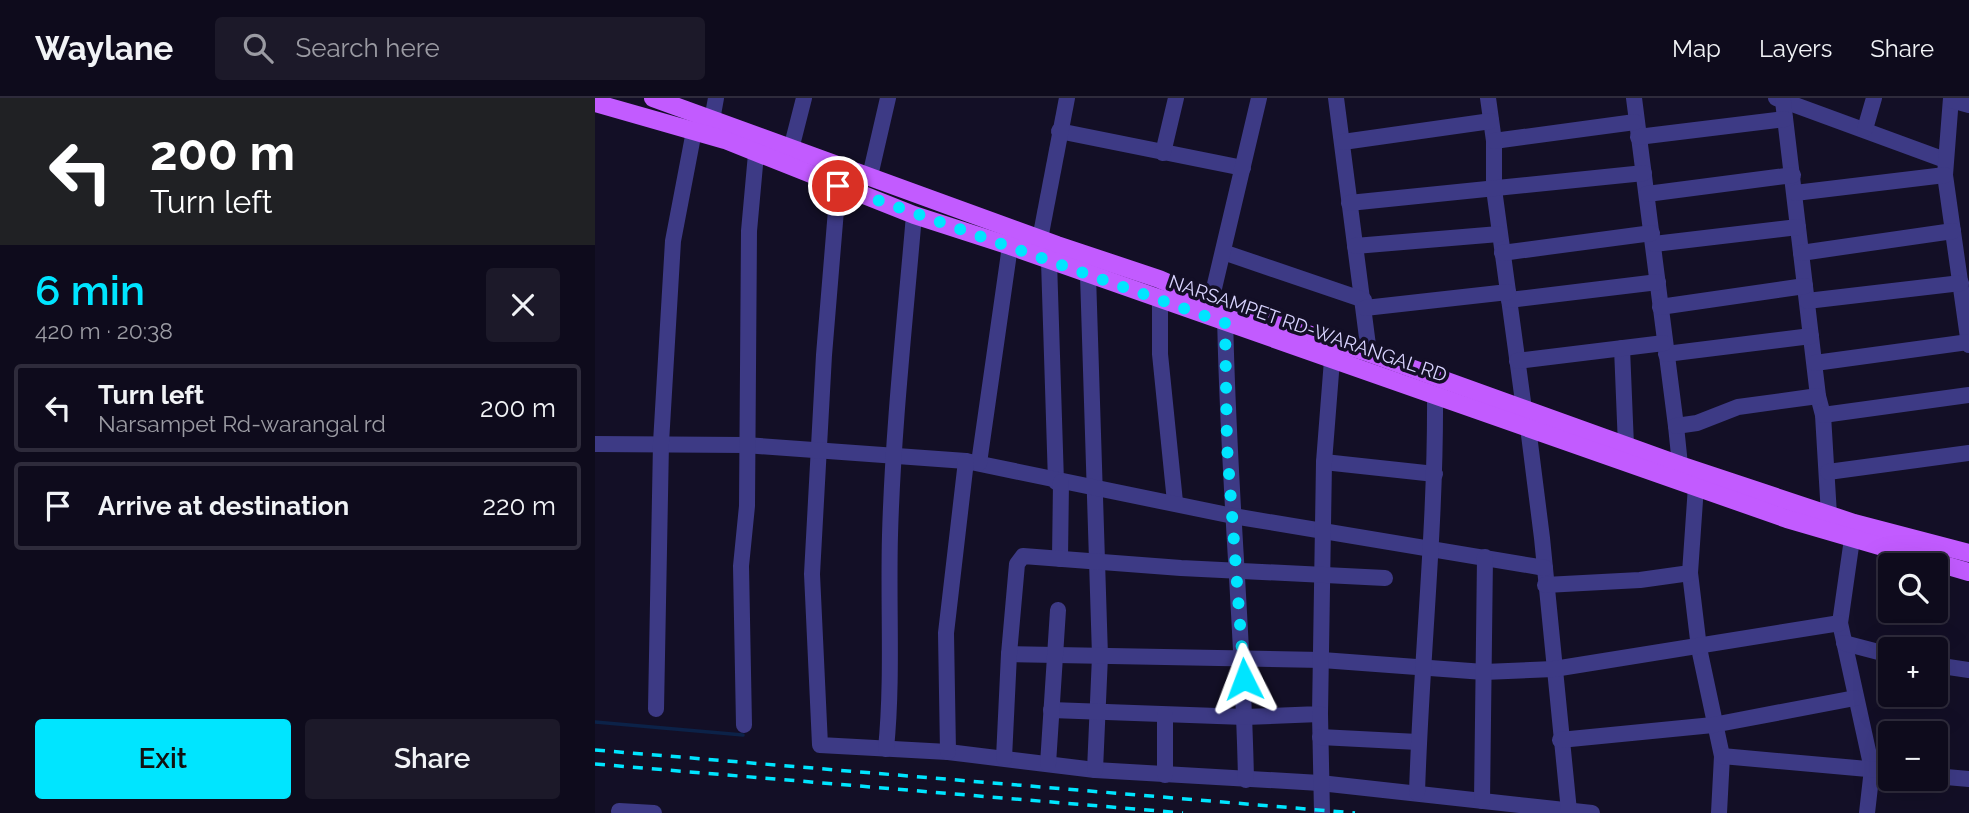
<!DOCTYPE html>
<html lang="en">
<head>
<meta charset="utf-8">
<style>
	:root { --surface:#0e0b1c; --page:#1c1929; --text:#f1f3f6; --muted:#9b9ba3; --line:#2e2b3b; --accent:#00e5ff }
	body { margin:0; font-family:Raleway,sans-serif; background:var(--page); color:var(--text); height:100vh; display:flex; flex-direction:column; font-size:26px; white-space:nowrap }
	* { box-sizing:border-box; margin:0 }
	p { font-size:23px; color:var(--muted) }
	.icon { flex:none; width:38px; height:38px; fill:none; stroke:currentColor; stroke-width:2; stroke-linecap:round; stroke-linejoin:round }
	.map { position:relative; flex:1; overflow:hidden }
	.panel { display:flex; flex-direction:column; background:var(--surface); width:595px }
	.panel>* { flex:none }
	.guide { background:#202124; color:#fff; overflow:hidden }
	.controls { position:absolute; left:1283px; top:455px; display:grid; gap:14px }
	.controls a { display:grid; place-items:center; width:70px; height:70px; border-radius:7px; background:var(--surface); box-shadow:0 7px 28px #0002,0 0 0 2px var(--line); font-size:35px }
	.pin { position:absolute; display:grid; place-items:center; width:60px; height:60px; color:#fff; margin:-30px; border:4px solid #fff; border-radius:50%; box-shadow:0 2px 7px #0007 }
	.me { position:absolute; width:77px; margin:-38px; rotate:357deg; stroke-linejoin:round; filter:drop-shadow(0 0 5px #0008) }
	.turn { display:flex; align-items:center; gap:24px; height:147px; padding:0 35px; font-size:32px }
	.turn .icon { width:91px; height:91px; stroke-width:2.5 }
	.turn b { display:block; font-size:49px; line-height:60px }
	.round { display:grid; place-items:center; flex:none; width:74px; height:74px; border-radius:7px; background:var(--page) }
	.head { display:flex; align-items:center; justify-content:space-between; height:119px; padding:0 35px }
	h1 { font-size:42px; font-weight:600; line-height:52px; color:var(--accent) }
	.button { display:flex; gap:14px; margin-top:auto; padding:14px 35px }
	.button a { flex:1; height:80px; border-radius:7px; background:var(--accent); color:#111; font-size:28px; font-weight:600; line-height:80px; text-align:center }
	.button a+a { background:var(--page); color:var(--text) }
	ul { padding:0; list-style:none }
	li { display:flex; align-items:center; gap:21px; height:88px; margin:0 14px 10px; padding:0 21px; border:4px solid var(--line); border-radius:7px }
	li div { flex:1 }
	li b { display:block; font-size:26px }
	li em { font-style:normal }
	header { display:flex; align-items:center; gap:42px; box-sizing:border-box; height:98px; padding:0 35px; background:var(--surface); border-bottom:2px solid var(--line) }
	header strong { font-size:33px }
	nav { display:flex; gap:38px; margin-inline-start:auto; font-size:24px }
	.search { width:490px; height:63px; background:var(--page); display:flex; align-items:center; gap:18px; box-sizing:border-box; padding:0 24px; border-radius:7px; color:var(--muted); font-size:26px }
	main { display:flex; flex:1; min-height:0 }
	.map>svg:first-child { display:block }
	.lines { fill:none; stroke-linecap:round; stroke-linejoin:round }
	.stream { stroke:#0c2248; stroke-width:3.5 }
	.minor { stroke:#3d3a85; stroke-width:16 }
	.major { stroke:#c25bff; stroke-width:18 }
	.rail { stroke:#00e5ff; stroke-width:3.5; stroke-dasharray:10 9; stroke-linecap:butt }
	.route { stroke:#00e5ff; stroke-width:12; stroke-dasharray:0 21.6 }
	.labels { text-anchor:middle; stroke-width:7; stroke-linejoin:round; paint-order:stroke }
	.street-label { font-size:19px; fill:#d9d4ff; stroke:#130f26 }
</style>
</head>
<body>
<header>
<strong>Waylane</strong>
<div class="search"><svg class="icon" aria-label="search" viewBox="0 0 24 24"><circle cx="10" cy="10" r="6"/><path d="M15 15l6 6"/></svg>Search here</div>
<nav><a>Map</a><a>Layers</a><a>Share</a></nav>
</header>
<main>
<section class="panel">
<div class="guide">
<div class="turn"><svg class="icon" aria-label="left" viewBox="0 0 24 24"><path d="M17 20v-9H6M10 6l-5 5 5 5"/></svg><div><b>200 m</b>Turn left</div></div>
</div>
<div class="head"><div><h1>6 min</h1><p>420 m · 20:38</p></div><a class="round"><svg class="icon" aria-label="close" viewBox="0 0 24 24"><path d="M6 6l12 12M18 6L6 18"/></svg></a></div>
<ul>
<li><svg class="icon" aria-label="left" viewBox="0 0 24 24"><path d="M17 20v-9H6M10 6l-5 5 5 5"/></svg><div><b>Turn left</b><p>Narsampet Rd-warangal rd</p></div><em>200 m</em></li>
<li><svg class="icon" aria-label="arrive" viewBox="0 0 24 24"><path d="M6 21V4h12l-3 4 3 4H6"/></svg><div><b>Arrive at destination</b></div><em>220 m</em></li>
</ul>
<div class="button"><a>Exit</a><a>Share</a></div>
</section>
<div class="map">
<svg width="1374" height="715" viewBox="0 0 1374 715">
	<rect width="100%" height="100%" fill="#130f26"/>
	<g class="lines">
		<polyline class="stream" points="0,624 148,637"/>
		<g class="minor">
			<polyline points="741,0 774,255"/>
			<polyline points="893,0 899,43 899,91 929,311"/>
			<polyline points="1039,0 1081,328 1085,367 1082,375"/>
			<polyline points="1181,0 1350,62"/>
			<polyline points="1356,0 1350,77 1374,247"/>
			<polyline points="1356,2 1374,7"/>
			<polyline points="1188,3 1223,298 1228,317 1234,417"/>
			<polyline points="117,22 121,0"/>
			<polyline points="1270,31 1279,0"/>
			<polyline points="464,33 648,70"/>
			<polyline points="1043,39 1190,21"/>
			<polyline points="899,43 1040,24"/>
			<polyline points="748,44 896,23"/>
			<polyline points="196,51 209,0"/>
			<polyline points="568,55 581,0"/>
			<polyline points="275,78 293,0"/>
			<polyline points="243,88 229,257 217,476 225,647 353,654 500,672 725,685 997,715"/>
			<polyline points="1200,95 1350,77"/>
			<polyline points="1052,96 1198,77"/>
			<polyline points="754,105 1049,75"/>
			<polyline points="445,141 472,0"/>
			<polyline points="1059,146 1203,129"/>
			<polyline points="760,148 904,136"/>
			<polyline points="628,154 769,202"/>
			<polyline points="907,155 1057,135"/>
			<polyline points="1206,155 1358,133"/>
			<polyline points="454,163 461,384"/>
			<polyline points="493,177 505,558 500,672"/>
			<polyline points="565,200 565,256 580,404"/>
			<polyline points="914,202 1063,184"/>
			<polyline points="616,203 664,0"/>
			<polyline points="1212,203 1366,185"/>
			<polyline points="1065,209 1210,188"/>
			<polyline points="770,210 913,194"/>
			<path d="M630 212C632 369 648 525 651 682"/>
			<polyline points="1027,250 1031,348"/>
			<polyline points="1071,256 1216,238"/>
			<polyline points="922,263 1069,245"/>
			<polyline points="1220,265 1374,244"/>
			<polyline points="1228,317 1374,297"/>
			<polyline points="1081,328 1102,325 1143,309 1223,298"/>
			<polyline points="933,329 947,440 974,713"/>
			<polyline points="0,346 150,347 371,363 638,418 950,470"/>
			<polyline points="729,364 840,376"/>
			<polyline points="384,365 415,148"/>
			<polyline points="1233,374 1374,355"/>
			<polyline points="1257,441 1245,525 1277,671 1272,715"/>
			<polyline points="465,461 466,384"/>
			<polyline points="1095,475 1104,550 1127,658 1124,715"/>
			<polyline points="950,487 1045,482 1095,475 1101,388"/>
			<polyline points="1249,545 1295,557"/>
			<polyline points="414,556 727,562 889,574 959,571 1245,525"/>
			<polyline points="1340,567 1374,572"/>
			<polyline points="61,611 66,345 78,143 99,33"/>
			<polyline points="456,612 650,619 725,616 729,364 737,262"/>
			<polyline points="725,616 727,715"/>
			<polyline points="149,627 146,468 152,408 154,133 161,56"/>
			<polyline points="725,639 823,644"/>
			<polyline points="965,642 1118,627 1260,600"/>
			<path d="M291 651C298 580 293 509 295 437 298 330 310 223 319 117"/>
			<polyline points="353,654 351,535 371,363"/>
			<polyline points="1127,658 1295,673"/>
			<polyline points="409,660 414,556 422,466 428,458 586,470 790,480"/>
			<polyline points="453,666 463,512"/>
			<polyline points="570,677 570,617"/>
			<polyline points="1340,678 1374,681"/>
			<path d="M822 695C826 562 841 430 840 297"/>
			<polyline points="887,703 890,459"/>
			<polyline points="24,713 59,715"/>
		</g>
		<g class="major">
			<polyline points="58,0 462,147 564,181 630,210 774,255 1085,367 1259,425 1374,455"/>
			<polyline points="0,5 130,42 319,117 415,148 1192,421 1374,474"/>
		</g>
		<g class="rail">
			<polyline points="0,652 760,715"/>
			<polyline points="0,666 588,715"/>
		</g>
	</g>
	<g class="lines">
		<polyline class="route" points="243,88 630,225 632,348 649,581"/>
	</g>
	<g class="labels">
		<g class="street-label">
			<text transform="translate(713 230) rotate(19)" y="7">NARSAMPET RD-WARANGAL RD</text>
		</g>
	</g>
</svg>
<div class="controls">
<a><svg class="icon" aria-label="search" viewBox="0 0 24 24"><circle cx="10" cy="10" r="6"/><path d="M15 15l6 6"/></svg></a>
<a>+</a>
<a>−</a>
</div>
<div class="pin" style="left:243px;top:88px;background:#d93025"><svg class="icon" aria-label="arrive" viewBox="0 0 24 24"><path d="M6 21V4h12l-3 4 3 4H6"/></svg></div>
<svg class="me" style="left:649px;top:581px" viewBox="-20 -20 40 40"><path d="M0-17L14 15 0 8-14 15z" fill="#00e5ff" stroke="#fff" stroke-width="4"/></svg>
</div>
</main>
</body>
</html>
